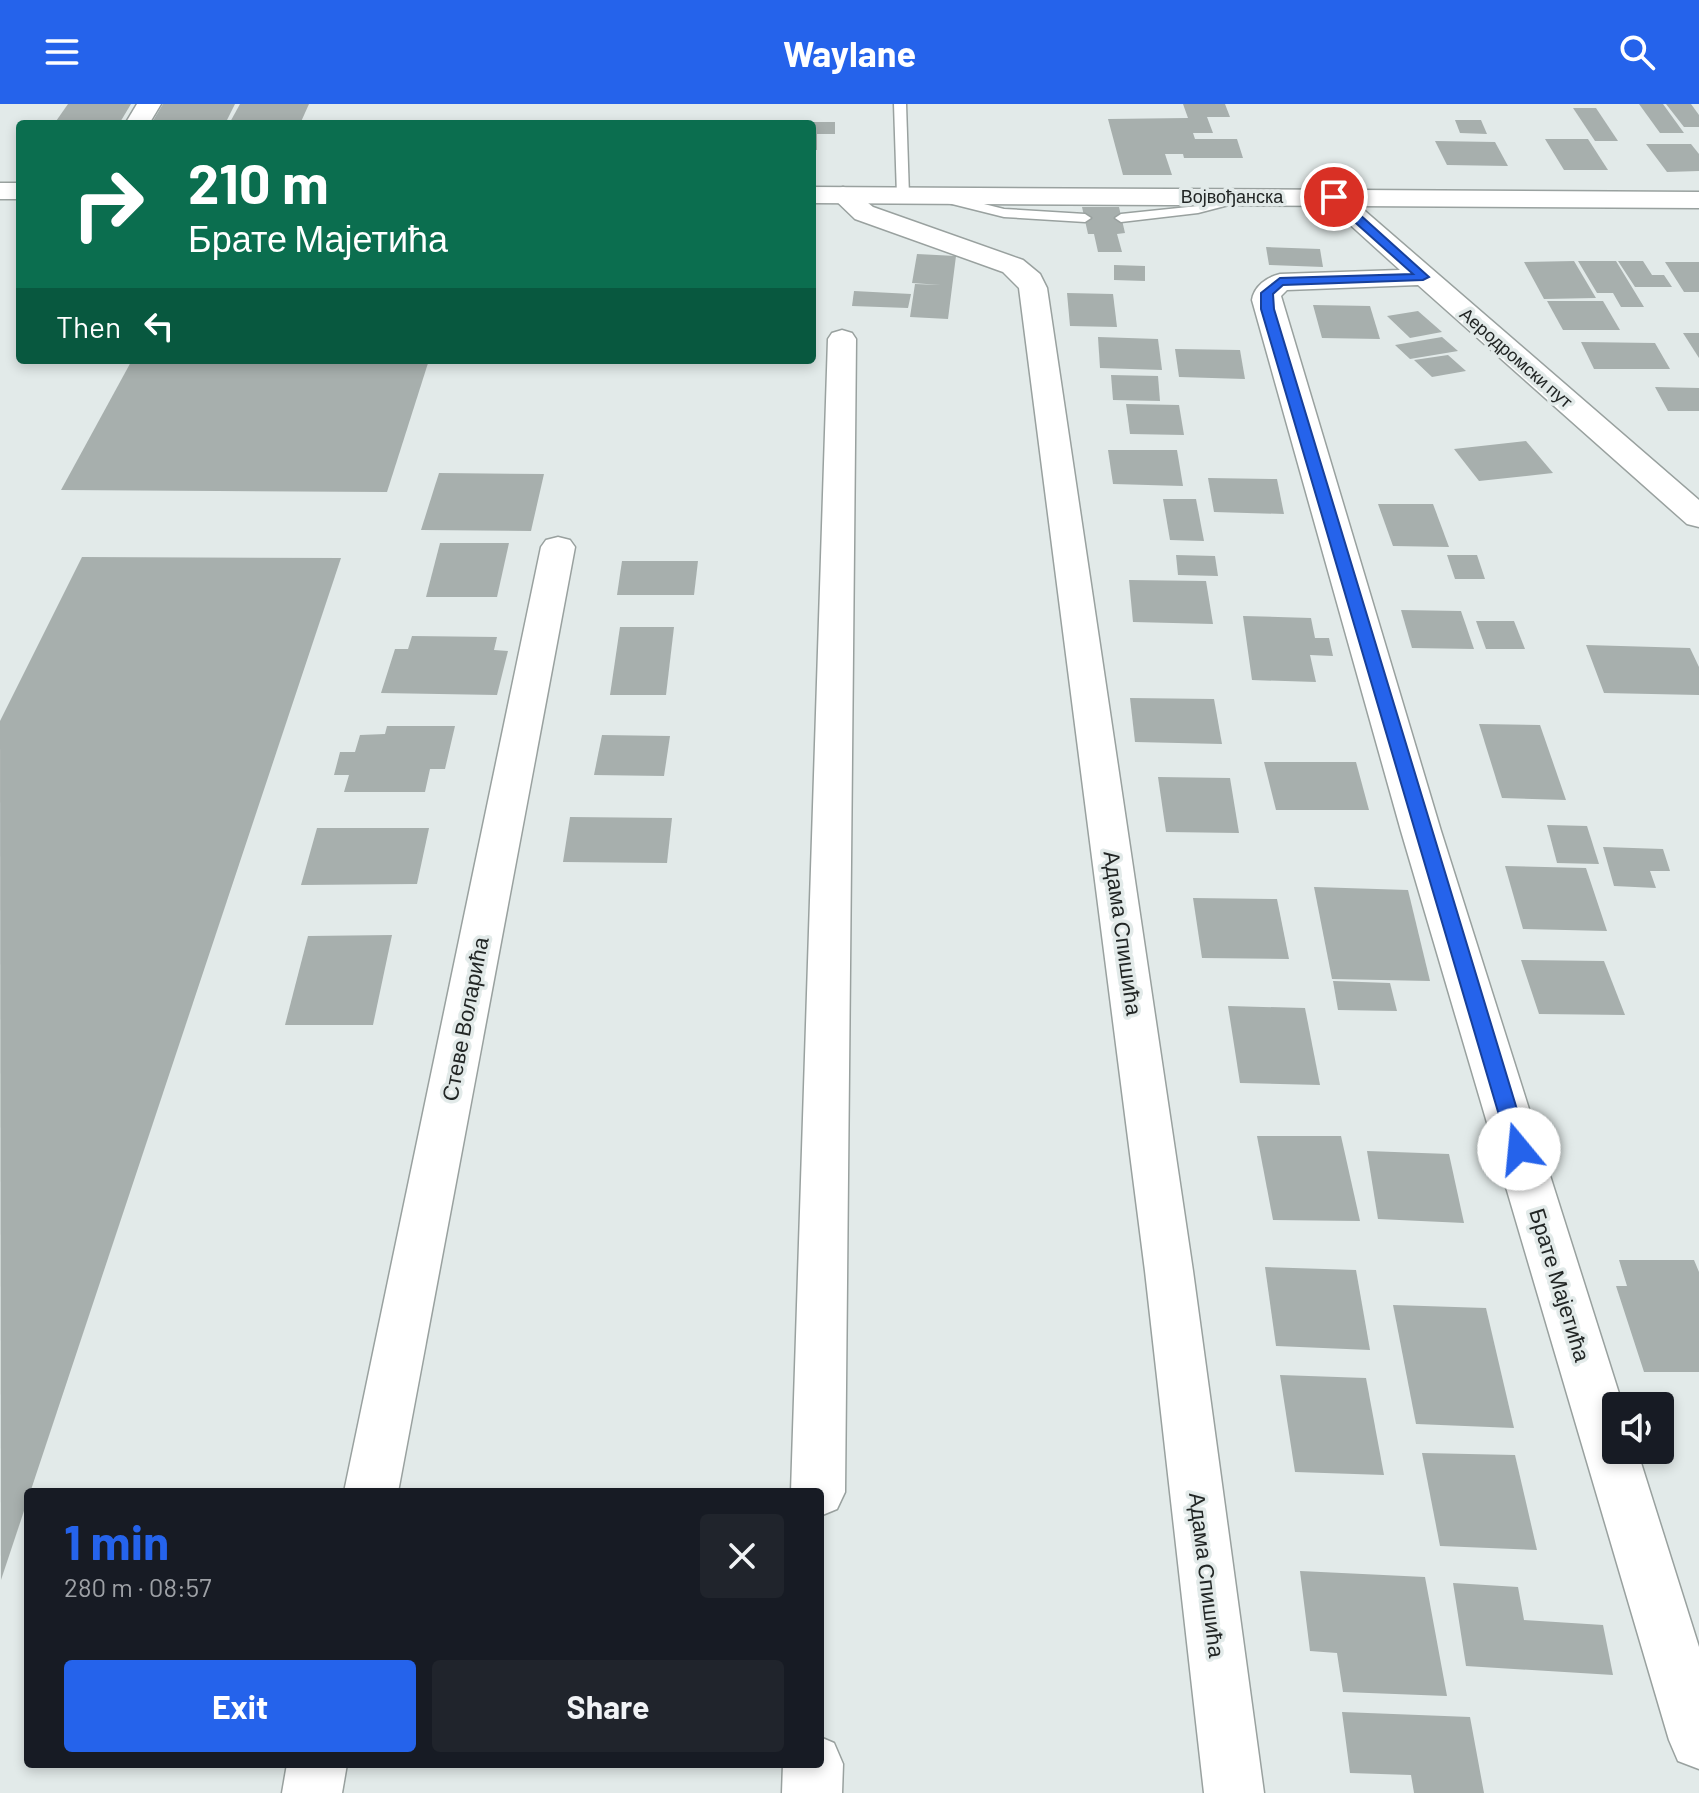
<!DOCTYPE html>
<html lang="en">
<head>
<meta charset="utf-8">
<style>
	:root { --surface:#171b24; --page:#20242c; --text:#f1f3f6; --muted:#9ea1a6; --accent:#2563eb }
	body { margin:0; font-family:Barlow,sans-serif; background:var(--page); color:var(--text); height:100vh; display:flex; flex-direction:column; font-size:30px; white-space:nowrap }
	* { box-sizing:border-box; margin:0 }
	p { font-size:26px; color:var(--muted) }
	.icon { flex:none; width:44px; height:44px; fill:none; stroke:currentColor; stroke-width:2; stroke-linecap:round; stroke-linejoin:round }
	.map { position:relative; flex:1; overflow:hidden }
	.panel { position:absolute; left:24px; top:1384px; width:800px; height:280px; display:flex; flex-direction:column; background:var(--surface); border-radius:8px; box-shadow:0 4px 12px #0003 }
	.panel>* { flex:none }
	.top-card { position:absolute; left:16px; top:16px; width:800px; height:244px; border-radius:8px; box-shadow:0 4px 12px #0003; background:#0b6e4f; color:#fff; overflow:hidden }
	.tools { position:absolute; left:1602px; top:1288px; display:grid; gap:16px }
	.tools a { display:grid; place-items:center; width:72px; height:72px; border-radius:8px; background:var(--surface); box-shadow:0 4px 12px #0003; font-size:40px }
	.pin { position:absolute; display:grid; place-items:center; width:68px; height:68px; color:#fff; margin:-34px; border:4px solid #fff; border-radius:50%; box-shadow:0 2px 8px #0007 }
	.me { position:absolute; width:88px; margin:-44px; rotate:343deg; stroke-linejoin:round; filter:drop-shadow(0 0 6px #0008) }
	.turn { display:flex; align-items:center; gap:28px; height:168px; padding:0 40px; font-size:36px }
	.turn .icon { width:104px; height:104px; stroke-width:2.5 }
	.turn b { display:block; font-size:56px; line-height:68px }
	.then { display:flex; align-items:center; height:76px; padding:0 40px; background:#0003; gap:16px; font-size:30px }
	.round { display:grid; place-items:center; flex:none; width:84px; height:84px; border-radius:8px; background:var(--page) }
	.head { display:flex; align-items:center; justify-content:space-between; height:136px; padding:0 40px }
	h1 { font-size:48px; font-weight:700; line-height:60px; color:var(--accent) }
	.cta { display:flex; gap:16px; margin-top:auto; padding:16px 40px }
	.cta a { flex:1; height:92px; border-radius:8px; background:var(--accent); color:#fff; font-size:32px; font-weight:700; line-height:92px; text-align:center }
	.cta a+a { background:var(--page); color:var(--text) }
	header { display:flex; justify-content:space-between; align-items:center; height:104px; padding:0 40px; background:var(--accent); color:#fff; font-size:36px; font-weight:700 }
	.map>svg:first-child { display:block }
	.building { fill:#a7afad }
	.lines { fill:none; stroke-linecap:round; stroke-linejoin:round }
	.lane-casing { stroke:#99a19f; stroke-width:3 }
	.street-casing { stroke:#99a19f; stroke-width:3 }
	.secondary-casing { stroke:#99a19f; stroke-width:3 }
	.lane { fill:#fff; fill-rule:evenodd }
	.street { fill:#fff; fill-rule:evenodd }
	.secondary { fill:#fff; fill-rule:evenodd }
	.route { fill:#2563eb; stroke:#184099; stroke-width:2 }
	.labels { text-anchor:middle; stroke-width:7; stroke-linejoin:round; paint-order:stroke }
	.far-street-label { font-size:18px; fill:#222625; stroke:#e2eae9 }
	.street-label { font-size:22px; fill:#222625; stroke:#e2eae9 }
</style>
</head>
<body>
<header><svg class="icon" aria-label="menu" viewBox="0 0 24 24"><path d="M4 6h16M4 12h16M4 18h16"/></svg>Waylane<svg class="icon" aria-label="search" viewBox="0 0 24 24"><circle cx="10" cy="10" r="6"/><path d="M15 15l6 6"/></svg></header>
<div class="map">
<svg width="1699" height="1689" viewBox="0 0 1699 1689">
	<rect width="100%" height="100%" fill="#e2eae9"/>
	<g class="building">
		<polygon points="68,0 131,0 119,20 54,20"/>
		<polygon points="163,0 235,0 225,20 151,20"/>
		<polygon points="240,0 309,0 300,20 229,20"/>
		<polygon points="1183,0 1225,0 1230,13 1207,13 1213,29 1193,29 1195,35 1237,35 1243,54 1184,54 1183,50 1165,50 1172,71 1123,71 1108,15 1188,14"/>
		<polygon points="1639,0 1663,0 1684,29 1660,29"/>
		<polygon points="1666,0 1691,0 1699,11 1699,23 1684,23"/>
		<polygon points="1573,4 1596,4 1618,37 1595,37"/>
		<polygon points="1455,16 1481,16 1487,30 1460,29"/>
		<polygon points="812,18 835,18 835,30 817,30 817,46 812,46"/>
		<polygon points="1545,35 1588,35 1608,66 1564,66"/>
		<polygon points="1435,37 1495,38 1508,62 1447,61"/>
		<polygon points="1646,40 1691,40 1699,50 1699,67 1667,68"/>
		<polygon points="1082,103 1119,103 1125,129 1117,130 1122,148 1098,148 1094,130 1088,130"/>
		<polygon points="1266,143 1320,145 1323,163 1269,161"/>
		<polygon points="917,150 956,152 948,215 910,213 915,180 941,181 912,179"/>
		<polygon points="1574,157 1596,194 1544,195 1524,158"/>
		<polygon points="1578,157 1616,157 1644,203 1621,203 1613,189 1597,189"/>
		<polygon points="1618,157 1643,157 1652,171 1664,171 1672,183 1635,183"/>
		<polygon points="1665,158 1699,158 1699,188 1684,188"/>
		<polygon points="1114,161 1145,162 1145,177 1114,176"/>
		<polygon points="854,187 911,190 908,204 852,202"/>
		<polygon points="1067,189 1113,190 1117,223 1070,222"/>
		<polygon points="1547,197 1603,197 1620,226 1563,226"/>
		<polygon points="1313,201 1370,202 1380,235 1322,234"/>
		<polygon points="1418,207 1442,228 1410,234 1387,212"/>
		<polygon points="1683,229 1699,229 1699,254"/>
		<polygon points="1098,233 1158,235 1162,266 1100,264"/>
		<polygon points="1442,233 1458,247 1410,255 1395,241"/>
		<polygon points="1581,238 1655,239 1670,265 1594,265"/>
		<polygon points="1175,245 1240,246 1245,275 1179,273"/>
		<polygon points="1448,251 1466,267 1432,273 1414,256"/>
		<polygon points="132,256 429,256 387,388 61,386"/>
		<polygon points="1111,271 1158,272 1160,297 1113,296"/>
		<polygon points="1655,283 1699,284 1699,307 1668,307"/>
		<polygon points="1126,300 1179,301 1184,331 1130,330"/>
		<polygon points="1526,337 1553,369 1479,377 1454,345"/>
		<polygon points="1108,346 1177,346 1183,382 1113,380"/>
		<polygon points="439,369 544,370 531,427 421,426"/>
		<polygon points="1208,374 1277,375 1284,410 1214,408"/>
		<polygon points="1163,395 1196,395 1204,437 1170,436"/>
		<polygon points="1378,400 1433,400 1449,443 1393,442"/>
		<polygon points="440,439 509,439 497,493 426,493"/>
		<polygon points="1176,451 1215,452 1218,472 1178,471"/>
		<polygon points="1447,451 1477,451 1485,475 1455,475"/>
		<polygon points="82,453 341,454 1,1476 0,617"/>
		<polygon points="622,457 698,457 694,491 617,491"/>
		<polygon points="1129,476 1206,477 1213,520 1133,518"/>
		<polygon points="1401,506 1461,507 1474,545 1412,544"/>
		<polygon points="1243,512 1311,514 1315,534 1329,534 1333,552 1310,551 1316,578 1252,576"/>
		<polygon points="1476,517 1514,517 1525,545 1486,545"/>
		<polygon points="620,523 674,523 666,591 610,591"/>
		<polygon points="412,532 497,533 494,546 508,547 497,591 381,589 395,545 408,545"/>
		<polygon points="1586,541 1690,544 1699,563 1699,591 1604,589"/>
		<polygon points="1130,594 1214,595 1222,640 1135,638"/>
		<polygon points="1479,620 1540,621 1566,696 1502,694"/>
		<polygon points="387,622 455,622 445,665 430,665 425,688 344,688 349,671 334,671 340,648 355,648 360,631 385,630"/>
		<polygon points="602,631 670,632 664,672 594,671"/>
		<polygon points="1264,658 1356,658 1369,706 1276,706"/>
		<polygon points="1158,673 1230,674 1239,729 1166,728"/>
		<polygon points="570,713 672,714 667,759 563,758"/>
		<polygon points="1547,721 1587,722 1599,760 1557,759"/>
		<polygon points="317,724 429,724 417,780 301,781"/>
		<polygon points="1603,743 1663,745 1670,767 1650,767 1656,784 1614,782"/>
		<polygon points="1505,762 1586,764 1607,827 1523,825"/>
		<polygon points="1314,783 1408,786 1430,877 1332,875"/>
		<polygon points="1193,794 1277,795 1289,855 1202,854"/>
		<polygon points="392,831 373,921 285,921 308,832"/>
		<polygon points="1521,856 1604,857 1625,911 1539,910"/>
		<polygon points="1333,877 1390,879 1397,907 1338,906"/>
		<polygon points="1228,902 1305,904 1320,981 1240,979"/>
		<polygon points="1257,1032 1341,1032 1360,1117 1273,1116"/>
		<polygon points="1367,1047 1449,1050 1464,1119 1378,1115"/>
		<polygon points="1619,1156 1694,1156 1699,1168 1699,1268 1644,1268 1616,1182 1627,1182"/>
		<polygon points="1265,1163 1356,1166 1370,1246 1276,1242"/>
		<polygon points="1393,1201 1486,1204 1514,1324 1416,1320"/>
		<polygon points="1280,1271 1366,1274 1384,1371 1295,1368"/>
		<polygon points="1422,1349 1515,1351 1537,1446 1440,1442"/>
		<polygon points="1300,1467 1425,1473 1447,1592 1343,1588 1337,1549 1310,1547"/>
		<polygon points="1453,1479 1518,1483 1524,1516 1603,1521 1613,1571 1466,1562"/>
		<polygon points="1342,1608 1470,1613 1484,1689 1414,1689 1411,1671 1350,1669"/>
	</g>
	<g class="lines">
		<defs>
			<g id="lane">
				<polygon points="894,0 906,0 909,92 903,96 897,92"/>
				<polygon points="936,88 1004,105 1085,110 1091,114 1085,118 1004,113 932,95 930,92"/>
				<polygon points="1244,89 1250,93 1248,96 1198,109 1121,118 1115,114 1121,110 1198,102"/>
			</g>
			<g id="street">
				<polygon points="137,0 161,0 149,20 125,20"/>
				<polygon points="843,83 852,86 873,103 1023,156 1040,170 1047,184 1193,1167 1264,1689 1204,1689 1145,1167 1019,184 1003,168 855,115 830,91 834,86"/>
				<path d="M1334 85 1343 88 1699 396V423L1687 420 1418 181 1287 186 1281 192 1441 727 1623 1302H1616V1346H1637L1699 1543V1665L1678 1657 1669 1636 1401 727 1252 196C1254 182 1267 173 1280 170L1400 166 1325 98 1321 93 1325 88Z"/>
				<polygon points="842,226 852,229 856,235 845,1388 837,1405 820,1412 820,1388 791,1388 828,235 832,229"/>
				<polygon points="558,433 570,436 575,443 398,1388 344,1388 541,443 546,436"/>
				<polygon points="820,1633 834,1639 843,1660 842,1689 782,1689 783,1660 820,1660"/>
				<polygon points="287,1660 347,1660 342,1689 282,1689"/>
			</g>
			<g id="secondary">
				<rect x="0" y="79" width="20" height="16"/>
				<polygon points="812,83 1699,88 1699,104 812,99"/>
			</g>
		</defs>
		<use href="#lane" class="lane-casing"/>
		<use href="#street" class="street-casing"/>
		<use href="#secondary" class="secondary-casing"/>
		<use href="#lane" class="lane"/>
		<use href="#street" class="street"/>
		<use href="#secondary" class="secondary"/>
	</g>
	<polygon class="route" points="1330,91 1338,91 1429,173 1423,176 1283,181 1273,190 1274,205 1529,1045 1526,1051 1512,1051 1509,1045 1261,205 1261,189 1280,174 1413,170 1330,96"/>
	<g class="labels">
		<g class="far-street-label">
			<text x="1232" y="99">Војвођанска</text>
			<text transform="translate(1516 254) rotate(41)" y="6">Аеродромски пут</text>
		</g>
		<g class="street-label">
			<text transform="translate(1123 829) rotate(82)" y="8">Адама Спишића</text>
			<text transform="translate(465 915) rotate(-79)" y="8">Стеве Воларића</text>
			<text transform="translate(1560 1181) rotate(73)" y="8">Брате Мајетића</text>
			<text transform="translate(1207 1471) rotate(83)" y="8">Адама Спишића</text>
		</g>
	</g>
</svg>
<div class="tools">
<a><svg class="icon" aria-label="sound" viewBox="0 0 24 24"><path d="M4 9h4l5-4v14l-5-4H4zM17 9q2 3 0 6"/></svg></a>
</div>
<div class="pin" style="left:1334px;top:93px;background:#d93025"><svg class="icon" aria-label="arrive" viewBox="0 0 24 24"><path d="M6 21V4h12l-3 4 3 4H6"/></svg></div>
<svg class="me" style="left:1519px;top:1045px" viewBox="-20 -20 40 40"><circle r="19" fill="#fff"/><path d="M0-13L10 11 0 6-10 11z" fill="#2563eb"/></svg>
<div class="top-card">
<div class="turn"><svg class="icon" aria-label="right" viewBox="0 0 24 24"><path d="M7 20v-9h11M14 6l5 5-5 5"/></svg><div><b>210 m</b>Брате Мајетића</div></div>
<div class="then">Then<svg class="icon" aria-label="left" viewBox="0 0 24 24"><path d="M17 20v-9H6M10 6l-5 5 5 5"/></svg></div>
</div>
<section class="panel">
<div class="head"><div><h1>1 min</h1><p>280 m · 08:57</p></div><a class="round"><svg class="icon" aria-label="close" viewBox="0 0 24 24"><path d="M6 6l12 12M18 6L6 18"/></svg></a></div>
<div class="cta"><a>Exit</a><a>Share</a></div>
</section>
</div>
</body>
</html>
